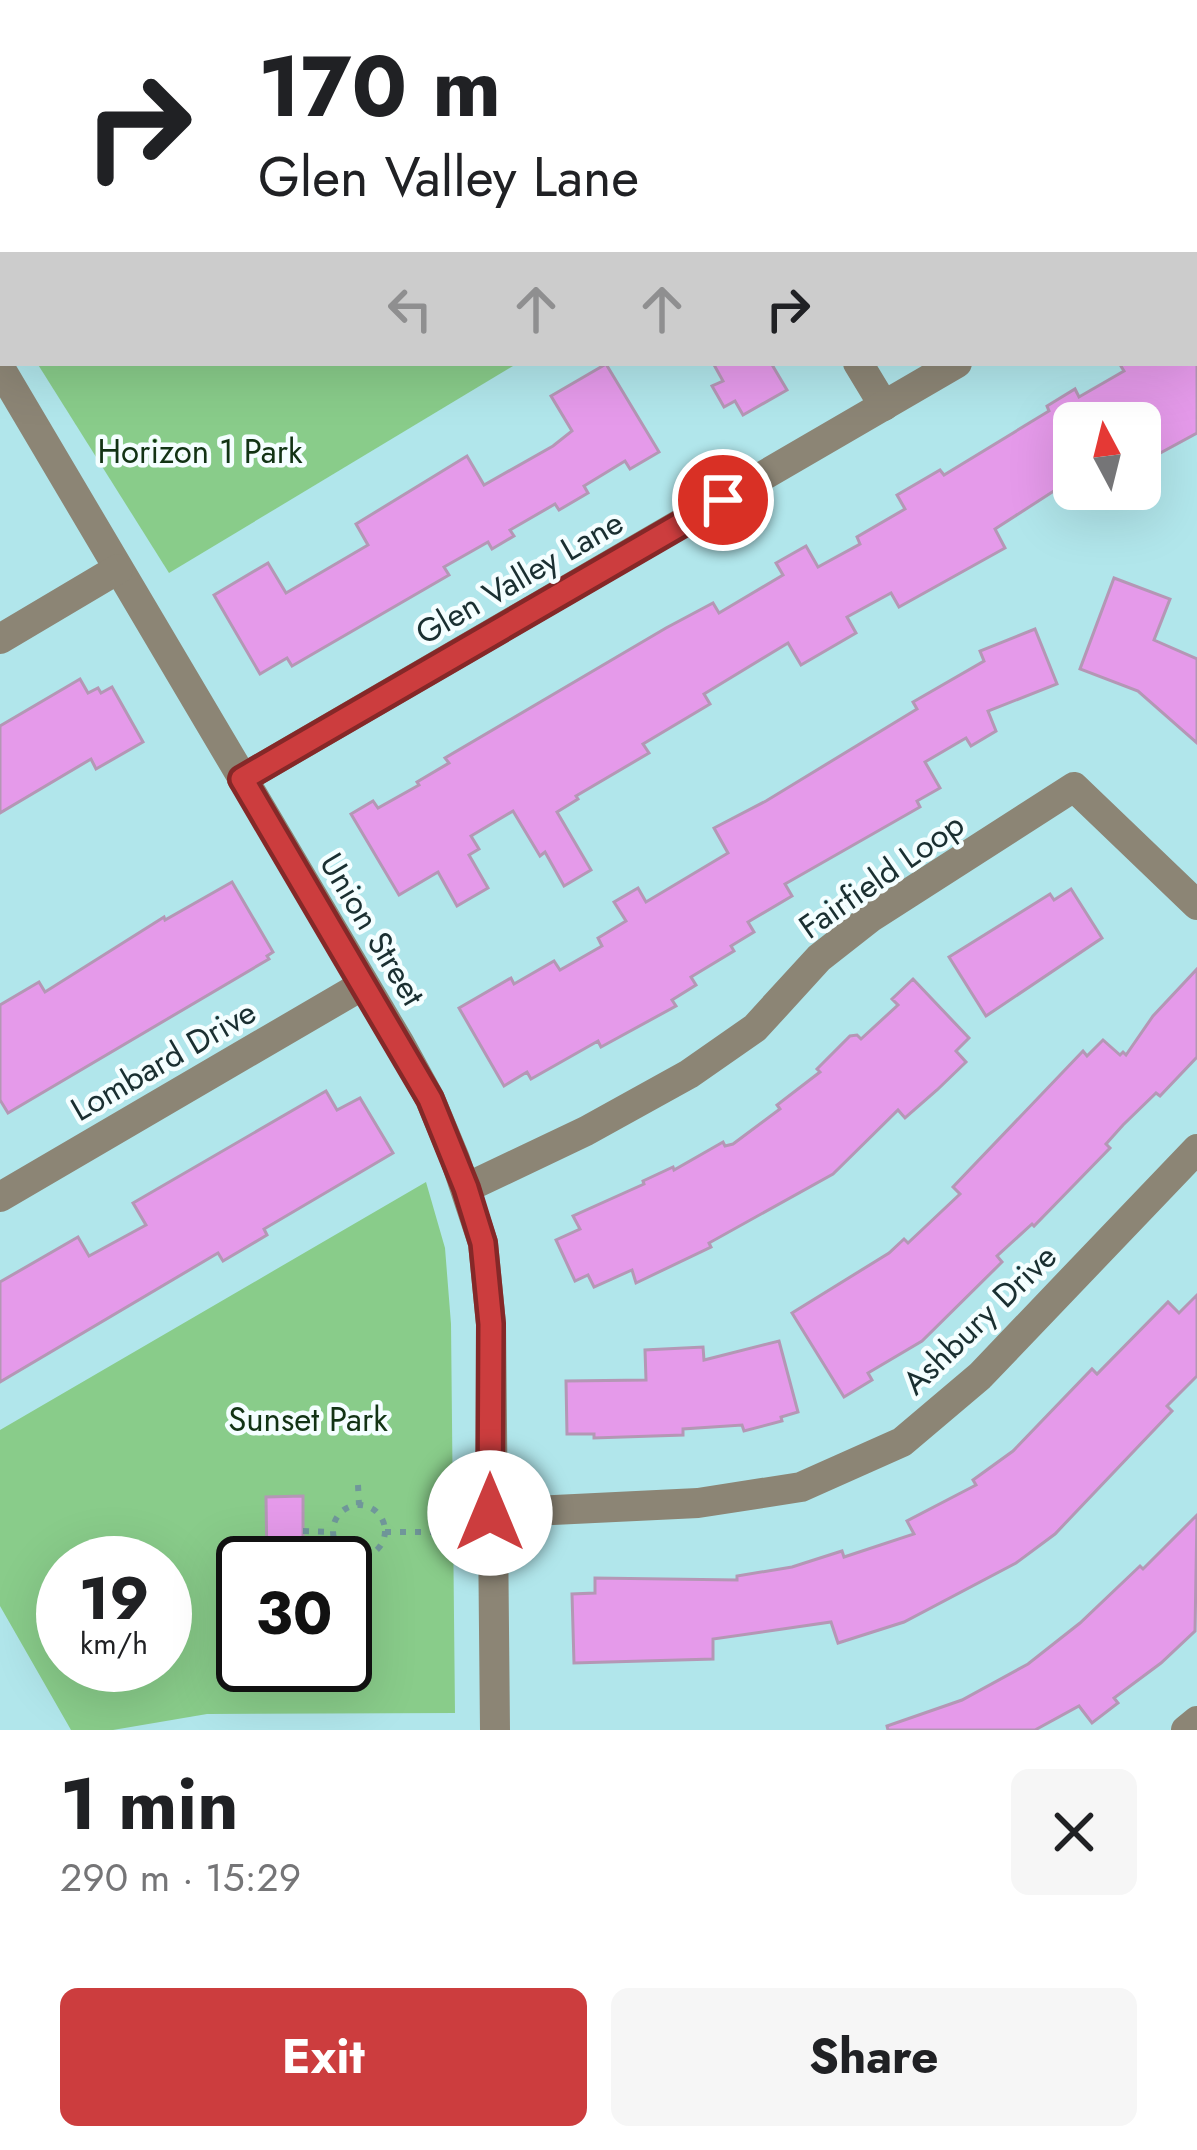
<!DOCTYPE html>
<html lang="en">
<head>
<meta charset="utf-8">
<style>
	:root { --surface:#fff; --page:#f6f6f6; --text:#202124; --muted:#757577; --accent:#cc3d3e }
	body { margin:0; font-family:Jost,sans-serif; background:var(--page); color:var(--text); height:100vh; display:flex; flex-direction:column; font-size:45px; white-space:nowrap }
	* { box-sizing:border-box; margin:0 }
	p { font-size:39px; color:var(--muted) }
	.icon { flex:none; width:66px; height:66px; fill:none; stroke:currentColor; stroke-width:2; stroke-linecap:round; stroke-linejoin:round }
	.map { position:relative; height:1730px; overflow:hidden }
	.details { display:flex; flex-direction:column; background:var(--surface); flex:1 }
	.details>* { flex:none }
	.top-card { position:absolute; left:0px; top:0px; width:1197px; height:366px; box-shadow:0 12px 48px #0002; background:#fff; color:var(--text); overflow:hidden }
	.needle { width:78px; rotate:353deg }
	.fabs { position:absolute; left:1053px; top:402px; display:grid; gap:24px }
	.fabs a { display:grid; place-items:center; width:108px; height:108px; border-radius:18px; background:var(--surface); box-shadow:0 12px 48px #0002; font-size:60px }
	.speed { position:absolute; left:36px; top:1536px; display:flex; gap:24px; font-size:60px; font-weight:700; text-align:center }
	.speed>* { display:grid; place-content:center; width:156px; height:156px; border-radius:50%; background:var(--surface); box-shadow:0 12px 48px #0002; line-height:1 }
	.speed small { font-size:30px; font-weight:400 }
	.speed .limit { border:6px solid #111; border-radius:18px; background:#fff; color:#111 }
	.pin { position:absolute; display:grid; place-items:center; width:102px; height:102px; color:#fff; margin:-51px; border:6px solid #fff; border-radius:50%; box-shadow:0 3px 12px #0007 }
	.me { position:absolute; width:132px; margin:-66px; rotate:0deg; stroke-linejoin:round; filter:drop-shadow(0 0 9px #0008) }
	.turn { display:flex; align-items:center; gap:42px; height:252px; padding:0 60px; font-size:54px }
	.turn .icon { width:156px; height:156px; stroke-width:2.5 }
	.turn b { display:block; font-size:84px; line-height:102px }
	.lanes { display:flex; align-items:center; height:114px; padding:0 60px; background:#0003; justify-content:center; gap:60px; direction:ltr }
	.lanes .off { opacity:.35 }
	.round { display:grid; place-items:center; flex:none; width:126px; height:126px; border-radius:18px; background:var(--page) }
	.overview { display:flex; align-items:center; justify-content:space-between; height:204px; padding:0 60px }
	h1 { font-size:72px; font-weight:700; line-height:90px }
	.action { display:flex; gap:24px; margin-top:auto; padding:24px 60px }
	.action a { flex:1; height:138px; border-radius:18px; background:var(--accent); color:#fff; font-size:48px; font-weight:700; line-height:138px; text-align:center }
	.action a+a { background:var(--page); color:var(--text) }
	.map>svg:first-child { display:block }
	.green { fill:#89cc8a; fill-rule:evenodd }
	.building { fill:#e59aea; stroke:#b497b5; stroke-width:3 }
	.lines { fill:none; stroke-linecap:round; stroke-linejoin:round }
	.path { stroke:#70979a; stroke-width:6; stroke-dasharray:6 9; stroke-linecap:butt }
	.minor { stroke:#8c8575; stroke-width:30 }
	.route-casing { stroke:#852828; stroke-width:30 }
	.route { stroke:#cc3d3e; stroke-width:21 }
	.labels { text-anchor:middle; stroke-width:9; stroke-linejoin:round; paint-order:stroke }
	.park-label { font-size:33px; fill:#123314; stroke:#f4feff }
	.street-label { font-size:33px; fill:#1a2f31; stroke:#f4feff }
</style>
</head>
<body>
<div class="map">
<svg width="1197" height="1730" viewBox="0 0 1197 1730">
	<rect width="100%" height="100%" fill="#b1e6eb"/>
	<g class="green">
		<polygon points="0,0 456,0 3,3 3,309"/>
		<polygon points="37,363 518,363 169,573"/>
		<path d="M426 1182 445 1248 451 1324 455 1713 207 1714 113 1730H71L0 1606V1430ZM63 1563H165V1665H63ZM243 1563H345V1665H243Z"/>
	</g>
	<g class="building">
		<polygon points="713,363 771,363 787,390 743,415 735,401 724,407 712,386 723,381"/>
		<polygon points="1119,363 1197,363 1197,433 1140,464 1140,423 1074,423 1074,478 995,529 1005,548 899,607 891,593 847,617 856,633 801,665 788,643 704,694 710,704 643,744 649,753 576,796 578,799 557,812 591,870 564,886 545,852 540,856 513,811 471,836 479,849 469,855 488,888 457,906 438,872 399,895 351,814 373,801 378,808 419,785 417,782 449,763 445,758 666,628 713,603 719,613 783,575 776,563 806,546 818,567 860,544 857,537 905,509 897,495 940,470 944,475 1049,411 1047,406 1075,389 1079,397 1124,371"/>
		<polygon points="606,364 659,452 630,469 625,461 584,486 588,493 559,510 555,504 510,530 514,536 492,549 488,542 444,567 449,575 292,666 287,658 260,674 214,595 268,563 286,593 368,545 356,524 467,456 484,485 553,446 572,431 551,396"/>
		<polygon points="1114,578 1170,599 1154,640 1197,659 1197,743 1138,691 1080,669"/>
		<polygon points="1035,629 1057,684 988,711 996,731 971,746 966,738 925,762 940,788 917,801 920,807 785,884 792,896 748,922 754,932 731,946 734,951 691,977 696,985 672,1000 676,1006 601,1047 598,1041 531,1079 527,1072 504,1086 459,1008 511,978 514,984 554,961 560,970 602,946 598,938 626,921 614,902 638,888 646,902 728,853 714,828 766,801 917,709 913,702 984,661 980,651"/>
		<polygon points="80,679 88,693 98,688 101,693 112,687 143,742 96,769 91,759 0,813 0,726"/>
		<polygon points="232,882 273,952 267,956 269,959 8,1113 0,1100 0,1005 39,982 45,992 164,917 165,920"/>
		<polygon points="1071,889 1102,938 986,1016 949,957 1050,894 1054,900"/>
		<polygon points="1197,969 1197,1057 1160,1096 1156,1093 1123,1125 1106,1144 1110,1148 1034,1226 1032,1224 997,1256 1002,1262 922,1341 868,1373 872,1380 844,1397 792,1313 889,1253 904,1239 908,1243 960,1194 953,1187 1083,1051 1087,1056 1103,1040 1120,1055 1123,1052 1126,1055 1153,1016"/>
		<polygon points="913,979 969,1038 956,1051 966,1062 937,1090 905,1118 898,1110 833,1174 709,1243 711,1247 636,1283 632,1270 594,1287 588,1275 575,1281 556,1240 580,1229 573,1216 644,1184 643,1181 673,1167 674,1170 723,1142 725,1146 733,1144 780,1109 777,1105 820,1072 817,1069 850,1036 857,1035 861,1039 898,1005 892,999"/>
		<polygon points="326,1091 337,1110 360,1098 393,1153 264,1229 267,1235 223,1261 218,1253 0,1382 0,1282 78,1237 89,1256 146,1225 133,1203"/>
		<polygon points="1197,1295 1197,1376 1167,1406 1172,1411 1055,1534 1016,1563 904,1622 838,1643 831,1622 713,1639 713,1659 574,1663 572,1594 595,1593 595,1578 737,1580 737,1576 792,1567 842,1551 844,1557 914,1534 907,1521 976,1485 973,1480 1013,1451 1092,1369 1097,1374 1168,1302 1179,1313"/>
		<polygon points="779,1341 798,1412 781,1417 782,1421 744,1431 742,1425 683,1429 683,1435 594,1438 594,1434 567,1434 566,1381 646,1380 645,1350 703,1347 704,1360"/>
		<polygon points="303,1496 303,1563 267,1563 266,1497"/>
		<polygon points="1197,1515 1195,1631 1161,1663 1114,1698 1118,1703 1092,1723 1079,1706 1035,1730 888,1730 887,1726 962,1700 1028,1664 1080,1623 1140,1566 1143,1569"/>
	</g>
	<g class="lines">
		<g class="path">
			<polyline points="1,0 3,19"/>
			<polyline points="153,0 155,3"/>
			<polyline points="358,1485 359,1505"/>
			<circle cx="359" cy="1531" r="26"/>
			<polyline points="303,1531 333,1532"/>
			<polyline points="385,1532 465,1532"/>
			<polyline points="359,1557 360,1576"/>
		</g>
		<g class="minor">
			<polyline points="677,0 677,3"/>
			<polyline points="1148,0 1150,3"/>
			<polyline points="1194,84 1197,90"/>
			<polyline points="1194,222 1197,221"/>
			<polyline points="858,363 884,406"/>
			<polyline points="0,368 400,1044 430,1099 455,1159 483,1243 491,1324 495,1730"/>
			<polyline points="0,639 118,569"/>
			<polyline points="242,779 957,363"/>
			<polyline points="466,1188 586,1131 689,1074 755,1028 819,958 870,918 1074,787 1197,905"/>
			<polyline points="0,1197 363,985"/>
			<polyline points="491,1513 698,1503 801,1487 902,1442 980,1376 1197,1149"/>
			<polyline points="1186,1730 1197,1721"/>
		</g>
	</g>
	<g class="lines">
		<defs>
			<polyline id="route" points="490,1513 491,1324 483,1243 466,1188 430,1099 242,779 723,500"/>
		</defs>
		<use href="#route" class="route-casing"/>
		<use href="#route" class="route"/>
	</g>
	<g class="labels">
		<g class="park-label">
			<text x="200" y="463">Horizon 1 Park</text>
			<text x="308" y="1431">Sunset Park</text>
		</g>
		<g class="street-label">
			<text transform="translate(519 577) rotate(-30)" y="12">Glen Valley Lane</text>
			<text transform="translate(881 875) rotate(-35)" y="12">Fairfield Loop</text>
			<text transform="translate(373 929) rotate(59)" y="12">Union Street</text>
			<text transform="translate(163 1060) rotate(-30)" y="12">Lombard Drive</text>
			<text transform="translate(979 1319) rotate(-44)" y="12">Ashbury Drive</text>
		</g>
	</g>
</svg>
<div class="fabs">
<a><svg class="needle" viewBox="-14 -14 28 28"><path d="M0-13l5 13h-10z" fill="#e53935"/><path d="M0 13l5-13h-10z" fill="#757577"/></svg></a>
</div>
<div class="speed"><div>19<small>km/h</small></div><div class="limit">30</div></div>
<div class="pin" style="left:723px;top:500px;background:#d93025"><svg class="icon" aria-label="arrive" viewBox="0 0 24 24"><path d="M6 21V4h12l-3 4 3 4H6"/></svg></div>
<svg class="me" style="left:490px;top:1513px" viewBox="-20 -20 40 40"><circle r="19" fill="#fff"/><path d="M0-13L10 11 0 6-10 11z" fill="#cc3d3e"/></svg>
<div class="top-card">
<div class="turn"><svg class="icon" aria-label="right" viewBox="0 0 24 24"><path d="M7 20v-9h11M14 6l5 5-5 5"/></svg><div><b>170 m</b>Glen Valley Lane</div></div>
<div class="lanes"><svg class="icon off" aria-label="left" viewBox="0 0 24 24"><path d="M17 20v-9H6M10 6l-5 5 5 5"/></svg><svg class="icon off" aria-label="ahead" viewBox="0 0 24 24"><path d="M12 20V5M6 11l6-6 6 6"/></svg><svg class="icon off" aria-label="ahead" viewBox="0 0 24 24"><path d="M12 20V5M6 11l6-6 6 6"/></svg><svg class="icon" aria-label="right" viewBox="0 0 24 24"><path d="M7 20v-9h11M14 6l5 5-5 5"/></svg></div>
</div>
</div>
<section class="details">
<div class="overview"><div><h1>1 min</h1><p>290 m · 15:29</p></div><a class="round"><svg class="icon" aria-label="close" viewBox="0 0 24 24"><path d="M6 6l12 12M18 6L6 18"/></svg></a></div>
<div class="action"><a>Exit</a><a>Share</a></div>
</section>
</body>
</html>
